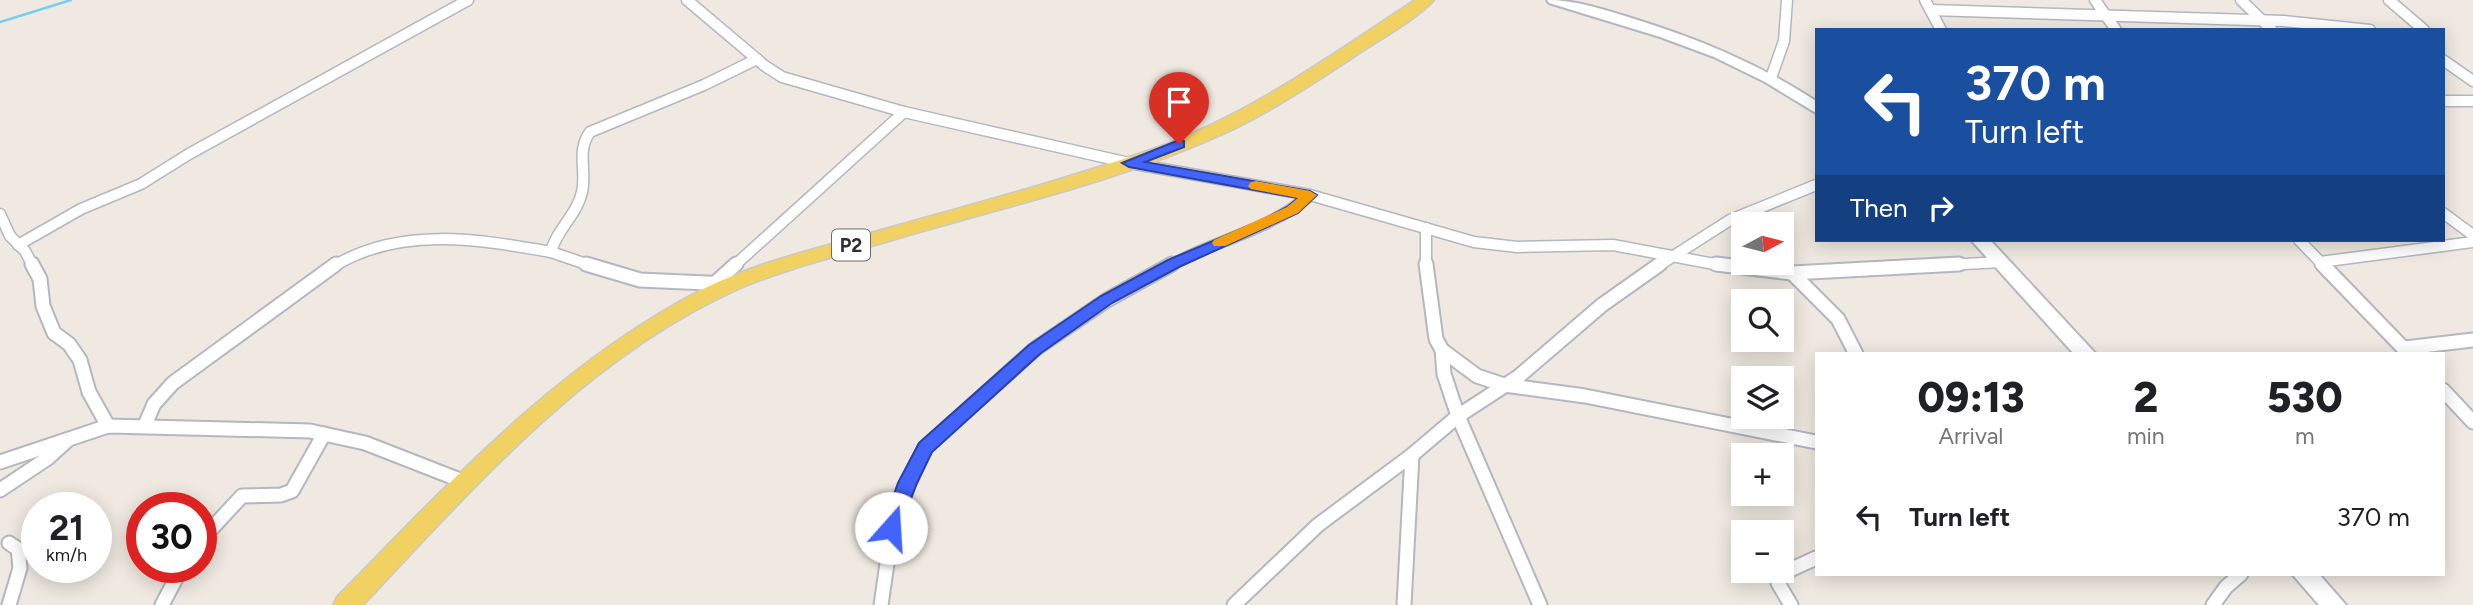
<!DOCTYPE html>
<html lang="en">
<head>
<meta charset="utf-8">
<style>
	:root { --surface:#fff; --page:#f6f6f6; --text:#202124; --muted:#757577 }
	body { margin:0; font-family:Figtree,sans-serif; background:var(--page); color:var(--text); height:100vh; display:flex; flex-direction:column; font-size:26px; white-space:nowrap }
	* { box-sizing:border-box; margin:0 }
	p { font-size:23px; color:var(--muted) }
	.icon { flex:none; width:38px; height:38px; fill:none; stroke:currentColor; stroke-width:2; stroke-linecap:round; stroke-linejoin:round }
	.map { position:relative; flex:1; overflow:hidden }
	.sheet { position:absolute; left:1815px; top:352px; width:630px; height:224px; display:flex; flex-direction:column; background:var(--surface); border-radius:0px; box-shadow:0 4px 18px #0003 }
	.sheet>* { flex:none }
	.banner { position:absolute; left:1815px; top:28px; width:630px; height:214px; border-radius:0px; box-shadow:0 4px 18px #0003; background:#1a4fa0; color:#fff; overflow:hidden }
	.needle { width:46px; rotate:83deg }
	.fabs { position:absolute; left:1731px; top:212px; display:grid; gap:14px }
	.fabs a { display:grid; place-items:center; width:63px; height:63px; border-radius:0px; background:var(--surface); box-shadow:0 4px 18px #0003; font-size:35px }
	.speed { position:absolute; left:21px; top:492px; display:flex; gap:14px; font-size:35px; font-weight:700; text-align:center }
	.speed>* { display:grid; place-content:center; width:91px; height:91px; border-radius:50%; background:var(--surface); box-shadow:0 4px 18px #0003; line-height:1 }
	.speed small { font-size:18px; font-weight:400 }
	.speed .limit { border:10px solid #d22; background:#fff; color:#111 }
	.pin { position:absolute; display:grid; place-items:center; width:60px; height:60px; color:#fff; margin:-72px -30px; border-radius:50% 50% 50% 0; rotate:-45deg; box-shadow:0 0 7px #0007 }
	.pin .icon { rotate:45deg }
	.me { position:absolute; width:77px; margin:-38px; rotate:19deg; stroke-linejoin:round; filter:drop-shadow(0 0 5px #0008) }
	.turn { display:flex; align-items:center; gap:24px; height:147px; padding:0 35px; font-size:32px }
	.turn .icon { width:91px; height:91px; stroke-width:2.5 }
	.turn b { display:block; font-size:49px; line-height:60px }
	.then { display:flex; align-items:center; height:66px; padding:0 35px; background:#0003; gap:14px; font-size:26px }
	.eta { display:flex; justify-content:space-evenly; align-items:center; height:119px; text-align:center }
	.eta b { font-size:42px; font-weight:800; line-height:49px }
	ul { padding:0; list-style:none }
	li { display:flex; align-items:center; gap:21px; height:91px; padding:0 35px }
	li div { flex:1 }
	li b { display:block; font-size:26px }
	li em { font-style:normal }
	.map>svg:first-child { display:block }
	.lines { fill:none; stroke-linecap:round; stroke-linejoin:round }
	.stream { stroke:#75cff0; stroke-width:2.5 }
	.minor-far1-casing { stroke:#b4b7c1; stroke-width:13 }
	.minor-casing { stroke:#b4b7c1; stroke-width:17 }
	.secondary-casing { stroke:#b4b7c1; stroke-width:4 }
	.primary-casing { stroke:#c9c9c9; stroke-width:3 }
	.minor-far1 { stroke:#fff; stroke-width:10 }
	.minor { stroke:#fff; stroke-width:13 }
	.secondary { fill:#fff; fill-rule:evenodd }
	.primary { fill:#f2d163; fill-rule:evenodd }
	.route { fill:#4264fb; stroke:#2b41a3; stroke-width:2 }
	.slow { fill:#f59e0b }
	.labels { text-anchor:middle; stroke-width:5; stroke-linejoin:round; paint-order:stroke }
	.shield { fill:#fff; stroke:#6d6d6d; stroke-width:2 }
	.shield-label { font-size:19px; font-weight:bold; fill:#2e2e2e }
</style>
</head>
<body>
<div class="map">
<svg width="2473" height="605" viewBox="0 0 2473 605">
	<rect width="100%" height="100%" fill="#efe9e1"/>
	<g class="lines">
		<polyline class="stream" points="0,22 71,0"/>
		<defs>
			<g id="minor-far1">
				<polyline points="687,0 765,66 782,77 904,112 1129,163 1310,195 1474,242 1517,247 1613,245 1725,266"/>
				<polyline points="1925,0 1941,30"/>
				<polyline points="2095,0 2116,30"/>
				<polyline points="2241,0 2272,30"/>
				<polyline points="2389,0 2424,30"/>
				<polyline points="1931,10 2284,21 2370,30"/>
				<polyline points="2443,60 2473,81"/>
				<polyline points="1771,78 1784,41 1787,0"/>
				<polyline points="2443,101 2473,101"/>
				<polyline points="2443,213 2473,235"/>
				<polyline points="0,214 10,236 25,251 33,266"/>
				<polyline points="1426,228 1426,266"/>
				<polyline points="2299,240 2324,266"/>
				<polyline points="18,245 81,209 141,184 189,154 468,0"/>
				<polyline points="2320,262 2473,242"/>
				<path d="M334 266C400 226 478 239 551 252"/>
				<path d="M592 266 551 252C556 230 577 215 582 192 587 171 576 151 590 132L704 85 757 59"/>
				<polyline points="734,266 904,112"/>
				<path d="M1169 266C1215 240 1269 231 1310 195"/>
				<polyline points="1658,266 1730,220 1816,185"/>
				<polyline points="1926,266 2002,262"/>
			</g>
			<g id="minor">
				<polyline points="32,264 40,279 43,306 54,333 69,344 80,360 89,392 108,426"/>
				<polyline points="586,264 640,280 729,284"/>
				<polyline points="1426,264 1436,339 1442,350 1477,376 1504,385 1585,396 1816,442"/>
				<polyline points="1716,264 1792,273 1959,264"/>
				<polyline points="2322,264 2409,354"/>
				<polyline points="1792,273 1838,319 1856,354"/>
				<polyline points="714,284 736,264"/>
				<polyline points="2405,348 2473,340"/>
				<polyline points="1442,350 1444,374 1458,416 1540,605"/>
				<polyline points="2443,390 2473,422"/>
				<polyline points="145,425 154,404 173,383 336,264"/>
				<polyline points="0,462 108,426 310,431 365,443 465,482"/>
				<polyline points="0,490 48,458 68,440"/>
				<polyline points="201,540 242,496 281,495 292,491 324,434"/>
				<polyline points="9,543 18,549 20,568 9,605"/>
				<polyline points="162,605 182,567"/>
				<polyline points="881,605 894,515 926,447 1035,349 1107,300 1172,264"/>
				<polyline points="1234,605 1318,525 1412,455 1458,416 1518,377 1602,305 1660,264"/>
				<polyline points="1404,605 1412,455"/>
				<polyline points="1791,605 1778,583 1779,575 1816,558"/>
				<polyline points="2213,605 2226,587 2241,574"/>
			</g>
			<g id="secondary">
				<path d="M1547 0C1574 0 1599 8 1625 16 1694 37 1756 62 1816 101V113L1765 82 1714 57 1660 37 1549 3Z"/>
				<polygon points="1971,240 1990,240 2096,354 2074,354"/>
				<polygon points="2292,574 2319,574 2346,605 2319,605"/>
			</g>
			<path id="primary" d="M1415 0H1434C1416 20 1375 42 1352 58 1308 87 1264 116 1216 137 1113 183 999 208 892 240 839 256 786 268 736 290 586 358 473 488 363 605H333L337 597C449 483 558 364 701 290 750 265 804 252 857 237 955 209 1056 183 1153 149 1249 115 1330 56 1415 0Z"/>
		</defs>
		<use href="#minor-far1" class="minor-far1-casing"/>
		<use href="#minor" class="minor-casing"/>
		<use href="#secondary" class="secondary-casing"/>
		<use href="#primary" class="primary-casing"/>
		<use href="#minor-far1" class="minor-far1"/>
		<use href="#minor" class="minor"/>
		<use href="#secondary" class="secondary"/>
		<use href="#primary" class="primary"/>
	</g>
	<polygon class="route" points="1179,140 1184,141 1184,147 1145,162 1310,191 1317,195 1298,213 1179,267 1112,303 1041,353 932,452 917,483 898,533 891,536 884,533 882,528 898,483 919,443 1029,345 1101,296 1168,260 1260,221 1287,207 1298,198 1129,167 1122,163"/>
	<polygon class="slow" points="1256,181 1310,191 1317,195 1298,213 1225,246 1214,246 1212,243 1214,240 1287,207 1298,198 1251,189 1248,186 1251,182"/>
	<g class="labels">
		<rect class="shield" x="832" y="229.5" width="38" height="31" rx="5"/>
		<g class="shield-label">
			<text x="851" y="252">P2</text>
		</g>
	</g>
</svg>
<div class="fabs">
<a><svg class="needle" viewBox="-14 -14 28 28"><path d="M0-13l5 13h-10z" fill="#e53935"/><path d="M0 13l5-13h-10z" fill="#757577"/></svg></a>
<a><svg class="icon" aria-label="search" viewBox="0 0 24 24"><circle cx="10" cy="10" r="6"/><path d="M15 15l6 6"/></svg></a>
<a><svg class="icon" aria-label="layers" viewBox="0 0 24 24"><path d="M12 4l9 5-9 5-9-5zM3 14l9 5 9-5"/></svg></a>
<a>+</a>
<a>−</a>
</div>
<div class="speed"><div>21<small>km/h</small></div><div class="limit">30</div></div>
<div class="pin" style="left:1179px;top:144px;background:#d93025"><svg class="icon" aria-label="arrive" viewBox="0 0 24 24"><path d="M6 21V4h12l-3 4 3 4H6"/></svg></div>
<svg class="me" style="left:891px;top:528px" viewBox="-20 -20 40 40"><circle r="19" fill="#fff"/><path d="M0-13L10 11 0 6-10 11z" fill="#4264fb"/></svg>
<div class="banner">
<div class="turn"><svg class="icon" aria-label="left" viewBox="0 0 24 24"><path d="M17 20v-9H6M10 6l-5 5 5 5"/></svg><div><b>370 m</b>Turn left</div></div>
<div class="then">Then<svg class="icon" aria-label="right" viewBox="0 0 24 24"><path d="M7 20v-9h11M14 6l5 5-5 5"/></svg></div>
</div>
<section class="sheet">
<div class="eta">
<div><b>09:13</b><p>Arrival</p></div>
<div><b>2</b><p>min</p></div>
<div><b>530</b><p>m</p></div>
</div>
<ul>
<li><svg class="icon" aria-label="left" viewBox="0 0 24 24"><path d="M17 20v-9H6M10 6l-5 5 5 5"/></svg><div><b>Turn left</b></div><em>370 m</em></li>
</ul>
</section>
</div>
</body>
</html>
